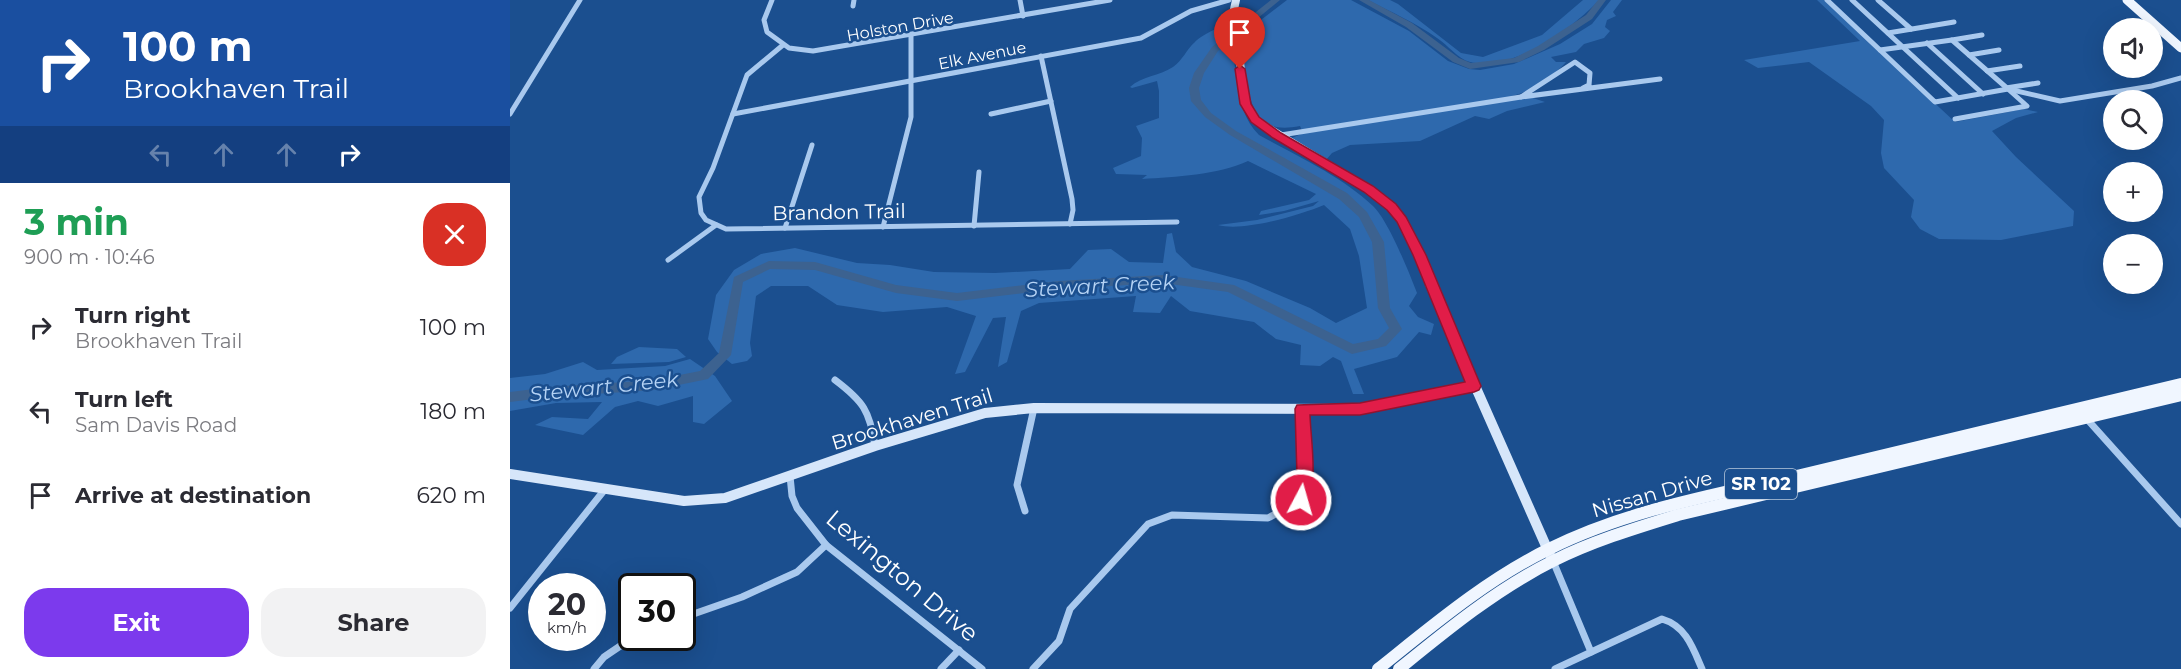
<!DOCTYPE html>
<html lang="en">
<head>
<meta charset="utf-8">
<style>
	:root { --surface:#fff; --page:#f2f2f3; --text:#2b2b33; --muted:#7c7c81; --accent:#7c3aed }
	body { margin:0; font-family:Montserrat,sans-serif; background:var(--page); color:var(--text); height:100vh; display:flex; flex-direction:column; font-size:22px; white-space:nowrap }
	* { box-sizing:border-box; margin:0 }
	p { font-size:20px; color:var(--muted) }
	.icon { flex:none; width:33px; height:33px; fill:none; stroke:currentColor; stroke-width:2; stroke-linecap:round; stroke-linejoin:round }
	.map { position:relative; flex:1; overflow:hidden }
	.sheet { display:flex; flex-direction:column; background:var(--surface); width:510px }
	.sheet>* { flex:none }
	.banner { background:#1a4fa0; color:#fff; overflow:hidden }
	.buttons { position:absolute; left:1593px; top:18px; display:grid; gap:12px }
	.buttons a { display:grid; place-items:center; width:60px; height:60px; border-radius:50%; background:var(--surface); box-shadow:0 6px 24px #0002; font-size:30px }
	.speed { position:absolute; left:18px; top:573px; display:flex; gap:12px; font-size:30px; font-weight:700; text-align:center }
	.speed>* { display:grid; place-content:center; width:78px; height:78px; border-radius:50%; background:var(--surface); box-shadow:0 6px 24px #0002; line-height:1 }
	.speed small { font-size:15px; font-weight:400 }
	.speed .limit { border:3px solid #111; border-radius:9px; background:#fff; color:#111 }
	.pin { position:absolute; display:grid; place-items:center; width:51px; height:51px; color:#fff; margin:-62px -26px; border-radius:50% 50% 50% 0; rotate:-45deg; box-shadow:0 0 6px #0007 }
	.pin .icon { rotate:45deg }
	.me { position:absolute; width:66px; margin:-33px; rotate:6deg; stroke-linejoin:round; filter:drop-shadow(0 0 4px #0008) }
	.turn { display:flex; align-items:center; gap:21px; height:126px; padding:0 24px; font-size:27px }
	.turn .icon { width:78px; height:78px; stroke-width:2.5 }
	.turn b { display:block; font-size:42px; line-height:51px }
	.lanes { display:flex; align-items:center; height:57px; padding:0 24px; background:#0003; justify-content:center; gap:30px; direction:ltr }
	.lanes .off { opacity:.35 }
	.round { display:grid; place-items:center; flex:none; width:63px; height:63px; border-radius:24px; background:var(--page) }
	.summary { display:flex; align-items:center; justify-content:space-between; height:102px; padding:0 24px }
	h1 { font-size:36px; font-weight:700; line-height:45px; color:#1e9e55 }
	.cta { display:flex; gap:12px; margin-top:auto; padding:12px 24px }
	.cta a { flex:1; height:69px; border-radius:24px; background:var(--accent); color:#fff; font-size:24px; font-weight:700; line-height:69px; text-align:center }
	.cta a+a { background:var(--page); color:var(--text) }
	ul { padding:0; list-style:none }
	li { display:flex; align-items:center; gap:18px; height:84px; padding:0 24px }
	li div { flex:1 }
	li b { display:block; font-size:22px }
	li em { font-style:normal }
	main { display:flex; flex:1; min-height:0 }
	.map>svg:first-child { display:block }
	.green { fill:#2e69ad }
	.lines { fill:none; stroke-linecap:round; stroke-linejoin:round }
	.river { fill:#3c6290; fill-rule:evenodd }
	.street-far1 { stroke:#a9c9ee; stroke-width:5 }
	.street { stroke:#a9c9ee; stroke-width:7 }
	.secondary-far1 { stroke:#d6e6fa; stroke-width:8 }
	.secondary { stroke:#d6e6fa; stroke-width:10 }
	.primary-far1 { stroke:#f0f6ff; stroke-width:9 }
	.primary { stroke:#f0f6ff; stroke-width:12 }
	.route { fill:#e11d48; stroke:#92132f; stroke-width:1.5 }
	.labels { text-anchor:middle; stroke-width:5; stroke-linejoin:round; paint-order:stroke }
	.far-street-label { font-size:16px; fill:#fff; stroke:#1b4f8f }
	.shield { fill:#1b4f8f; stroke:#bbcadd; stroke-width:1.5 }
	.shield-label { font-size:18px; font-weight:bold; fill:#fff }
	.street-label { font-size:20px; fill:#fff; stroke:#1b4f8f }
	.water-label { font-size:21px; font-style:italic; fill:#b5d3f5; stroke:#1b4f8f }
	.near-street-label { font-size:24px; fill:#fff; stroke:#1b4f8f }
</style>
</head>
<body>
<main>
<section class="sheet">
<div class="banner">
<div class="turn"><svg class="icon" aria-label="right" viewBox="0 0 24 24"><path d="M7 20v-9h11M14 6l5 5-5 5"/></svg><div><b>100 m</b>Brookhaven Trail</div></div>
<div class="lanes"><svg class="icon off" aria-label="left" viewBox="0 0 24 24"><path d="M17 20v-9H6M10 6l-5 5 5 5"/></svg><svg class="icon off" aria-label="ahead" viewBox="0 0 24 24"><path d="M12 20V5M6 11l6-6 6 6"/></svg><svg class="icon off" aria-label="ahead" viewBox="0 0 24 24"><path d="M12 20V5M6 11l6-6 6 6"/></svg><svg class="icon" aria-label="right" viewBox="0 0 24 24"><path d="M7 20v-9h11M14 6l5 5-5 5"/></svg></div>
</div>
<div class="summary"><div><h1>3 min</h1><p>900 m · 10:46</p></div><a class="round" style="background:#d93025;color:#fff"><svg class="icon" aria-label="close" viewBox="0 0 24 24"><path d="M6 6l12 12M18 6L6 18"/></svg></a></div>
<ul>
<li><svg class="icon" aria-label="right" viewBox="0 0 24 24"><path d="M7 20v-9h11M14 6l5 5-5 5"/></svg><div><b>Turn right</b><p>Brookhaven Trail</p></div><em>100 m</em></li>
<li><svg class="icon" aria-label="left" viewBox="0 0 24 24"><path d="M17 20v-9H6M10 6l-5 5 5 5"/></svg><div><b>Turn left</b><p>Sam Davis Road</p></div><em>180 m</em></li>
<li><svg class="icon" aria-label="arrive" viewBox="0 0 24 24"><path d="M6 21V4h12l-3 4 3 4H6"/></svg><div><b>Arrive at destination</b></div><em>620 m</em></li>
</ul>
<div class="cta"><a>Exit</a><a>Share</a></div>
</section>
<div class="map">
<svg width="1671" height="669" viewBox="0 0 1671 669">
	<rect width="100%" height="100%" fill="#1b4f8f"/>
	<g class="green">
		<path d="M777 0H841L899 31 938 61 959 69 970 70 1004 64 1050 44 1082 24 1101 0H1112L1103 12 1106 16 1097 20 1095 27 1100 31 1094 38 1074 44 1066 52 1041 57 1046 62H1056C1043 77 1022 91 1002 96L1020 97 1035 102 997 111 979 119 965 116 910 141 840 145 822 153 816 160 780 139 793 133 790 126C750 134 742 113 736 78 734 64 731 49 731 35Z"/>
		<path d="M858 0H880L888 4 951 53 973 57 1032 35 1073 0H1089C1062 29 1003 72 960 62 948 59 938 45 927 38 906 23 881 12 858 0Z"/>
		<polygon points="1307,0 1314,0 1445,122 1514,109 1528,112 1506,118 1482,131 1506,157 1564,211 1563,226 1491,240 1429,239 1410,229 1401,217 1404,200 1374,168 1371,153 1374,120 1361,106 1299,62 1248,68 1234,60 1350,41"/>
		<path d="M718 17C728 55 720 106 749 135 785 155 833 177 863 206 878 220 899 272 907 293L899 306 908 317 924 324 921 335 909 332 887 357 844 369 854 394H843L831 361 823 357 810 366 790 365 791 345 766 339 744 322 680 311 661 296 650 313 623 312 626 296 529 303 511 311 497 362 488 367 496 317 483 318 455 372 445 374 466 316 437 307 373 312 327 305 298 286H261L246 296 240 343 242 356 237 361 222 364 207 352 198 339 206 295 224 270 251 254 285 248 347 263 380 265 424 272 485 273 560 269 578 250 601 249 619 262 653 263 657 234 662 233 666 252 682 267 736 281 800 308 826 323 857 308 849 256 840 229 814 205C790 215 734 232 708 225L747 220 803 206 809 201 774 211 749 215 751 211 799 200 806 194 738 161C707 175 666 177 632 179L637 175 606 174 603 168 631 156 632 138 626 126 649 118V91L647 81 622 88 620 87C632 76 649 76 663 67 673 60 676 50 685 42 689 37 708 27 714 26Z"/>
		<polygon points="129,347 167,349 176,357 159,362 101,364 107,357"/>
		<polygon points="180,359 205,376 222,401 194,424 183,422 183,396 148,406 128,401 105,407 73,435 25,425 42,417 78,419 92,402 46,403 0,411 0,378 35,374 73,362 87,370 155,366"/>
	</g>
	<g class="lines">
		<g class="river">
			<polygon points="761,0 770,0 708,51 694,73 689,88 691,100 701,113 726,131 837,193 857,212 874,242 880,308 892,329 876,346 842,354 718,292 653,283 549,289 447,301 386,293 305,270 260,269 233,282 221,355 198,379 144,390 40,397 0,402 0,392 40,387 144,380 190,371 209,353 224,277 259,261 305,262 386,285 447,293 549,281 653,275 724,285 843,344 868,339 879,328 868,308 862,242 849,217 829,199 720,135 695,117 681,101 679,88 684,73 702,47"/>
			<polygon points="849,0 859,0 902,23 949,58 961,63 1004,58 1028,46 1076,15 1088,0 1096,0 1082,19 1034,50 1009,62 960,69 943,62 896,27"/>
		</g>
		<g class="street-far1">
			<polyline points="262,0 254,20 257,32 279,48 303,51 600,0"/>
			<polyline points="510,0 513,16"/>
			<polyline points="1317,0 1425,102 1498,89 1517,106 1445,119"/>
			<polyline points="1342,0 1448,98"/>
			<polyline points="1368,0 1401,29"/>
			<polyline points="343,6 344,0"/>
			<polyline points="1378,33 1444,22"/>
			<polyline points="1442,40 1472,35"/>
			<polyline points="1417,43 1473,94"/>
			<polyline points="273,45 237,75 203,168 189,197 191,213 196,220 216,229 667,222"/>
			<polyline points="1370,50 1442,40 1498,89 1550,101 1642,86 1671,78"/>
			<polyline points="1459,55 1489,50"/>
			<polyline points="531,56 562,199 563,210 560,224"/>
			<polyline points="1477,71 1510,66"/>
			<polyline points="1073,88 1079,85 1080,73 1065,62 1011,97 1150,79"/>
			<polyline points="1496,88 1528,83"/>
			<polyline points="0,114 70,0"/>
			<polyline points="223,114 631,38 681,11 719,0"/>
			<polyline points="481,114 541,101"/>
			<polyline points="771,135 1011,97"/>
			<polyline points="464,226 469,172"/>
			<polyline points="373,227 401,117 401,36"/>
			<polyline points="275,228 302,145"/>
			<polyline points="158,260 206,225"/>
		</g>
		<g class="street">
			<path d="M325 380C353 401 360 411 365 446"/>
			<polyline points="1576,418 1671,524"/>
			<polyline points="280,476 282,496 287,508 316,545 472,669"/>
			<polyline points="515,511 507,485 524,408"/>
			<polyline points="1043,561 1081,652"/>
			<polyline points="0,608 96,488"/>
			<polyline points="172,618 232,597 287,572 316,545"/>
			<polyline points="84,669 94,657 122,638"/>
			<polyline points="431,669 449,650"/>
			<polyline points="523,669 549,641 560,609 638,524 662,515 758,518 791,500 795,476 792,409"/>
			<path d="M1045 669 1152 619C1176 626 1183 648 1192 669"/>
		</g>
		<polyline class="secondary-far1" points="726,0 723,14 736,104 745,120 858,189 882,207 892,220 921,285"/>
		<g class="secondary">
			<polyline points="920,284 1040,555"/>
			<polyline points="0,474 174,501 215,498 365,446 475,413 524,408 850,409 964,386"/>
		</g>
		<polyline class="primary-far1" points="1617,0 1671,48"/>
		<g class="primary">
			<path d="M868 669C922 626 976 580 1039 549 1119 509 1209 494 1295 474 1421 445 1546 414 1671 384"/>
			<path d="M889 669C938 629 987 589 1043 561 1083 541 1126 528 1168 515L1671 395"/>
		</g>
	</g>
	<path class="route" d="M730 65 735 69 741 104 749 117 771 133 863 186 886 204 896 217 916 255 971 386 969 390 964 392 850 415H800C801 442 808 479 797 505L791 507 786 505 783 500 787 476 785 409 787 405 850 403 955 382 903 255 887 222 877 210 854 192 763 138 741 122 730 104 725 69Z"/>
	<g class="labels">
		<g class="far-street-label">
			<text transform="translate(390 26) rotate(-10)" y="6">Holston Drive</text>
			<text transform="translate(472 55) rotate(-11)" y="6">Elk Avenue</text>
		</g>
		<rect class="shield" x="1215" y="469" width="72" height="30" rx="4.5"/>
		<g class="shield-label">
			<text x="1251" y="490">SR 102</text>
		</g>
		<g class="street-label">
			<text transform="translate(329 212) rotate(-1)" y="7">Brandon Trail</text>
			<text transform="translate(402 419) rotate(-17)" y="7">Brookhaven Trail</text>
			<text transform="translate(1142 494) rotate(-16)" y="7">Nissan Drive</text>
		</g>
		<g class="water-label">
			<text transform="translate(590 286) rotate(-3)" y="7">Stewart Creek</text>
			<text transform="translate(94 387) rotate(-6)" y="7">Stewart Creek</text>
		</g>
		<g class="near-street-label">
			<text transform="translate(392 576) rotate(40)" y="8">Lexington Drive</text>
		</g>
	</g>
</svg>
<div class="buttons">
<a><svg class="icon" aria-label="sound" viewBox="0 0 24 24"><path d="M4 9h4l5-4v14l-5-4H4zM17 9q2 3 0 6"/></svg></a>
<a><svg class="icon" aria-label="search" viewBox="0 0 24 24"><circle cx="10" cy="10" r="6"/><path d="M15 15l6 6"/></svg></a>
<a>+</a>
<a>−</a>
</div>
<div class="speed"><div>20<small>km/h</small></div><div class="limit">30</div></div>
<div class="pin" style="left:730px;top:69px;background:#d93025"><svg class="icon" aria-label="arrive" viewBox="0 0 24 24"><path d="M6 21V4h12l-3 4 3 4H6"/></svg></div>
<svg class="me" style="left:791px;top:500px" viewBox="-20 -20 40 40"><circle r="17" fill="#e11d48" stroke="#fff" stroke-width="3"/><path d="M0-11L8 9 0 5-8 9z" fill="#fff"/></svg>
</div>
</main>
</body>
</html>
